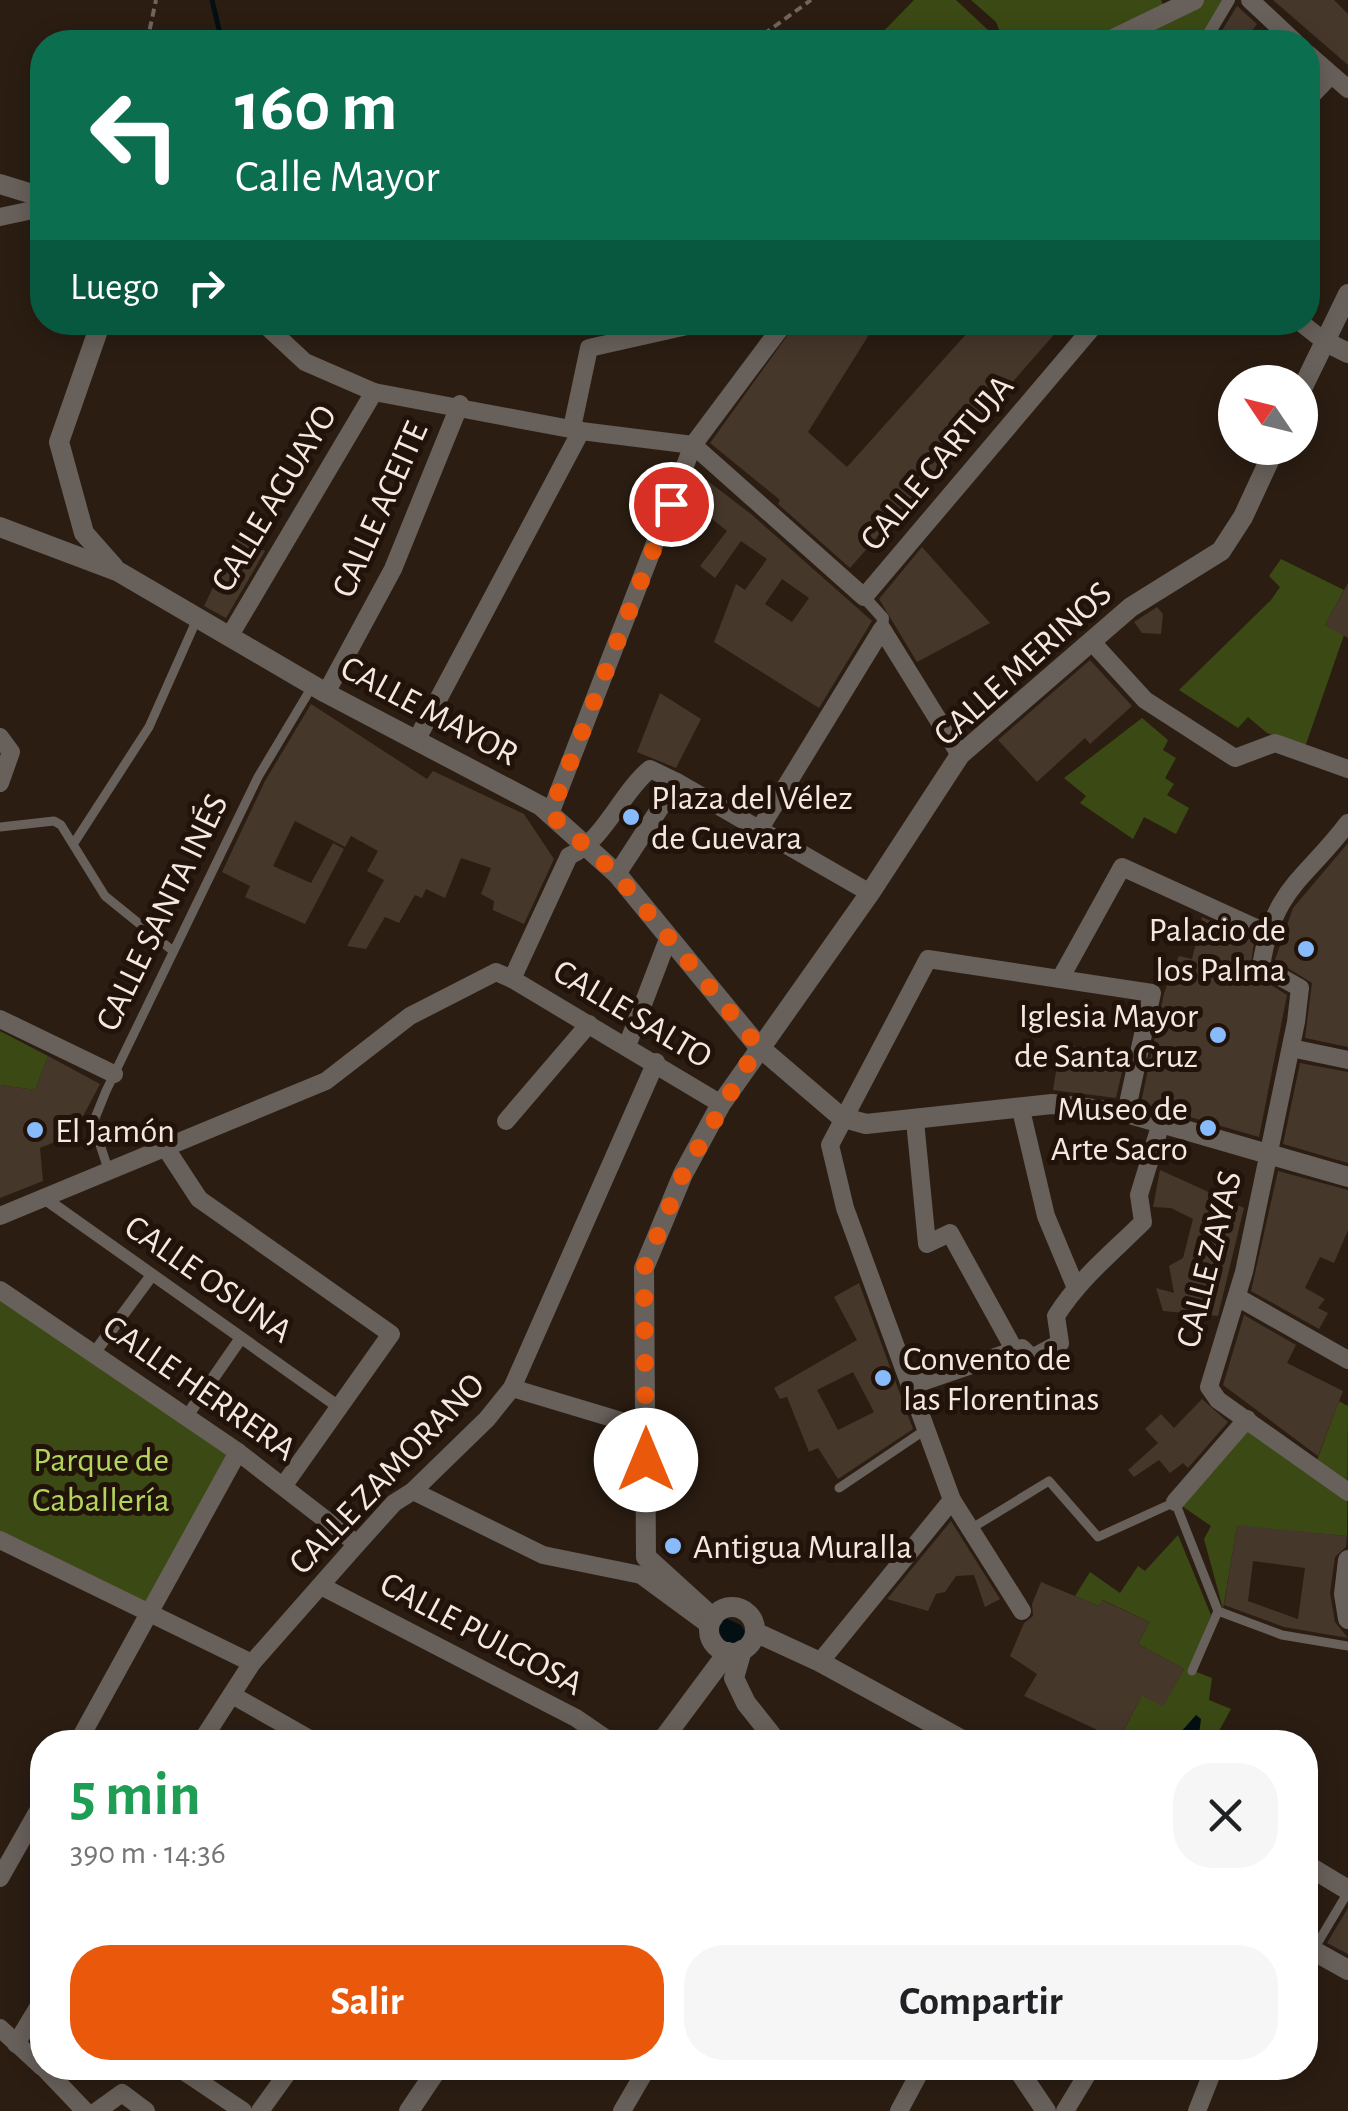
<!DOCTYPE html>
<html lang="es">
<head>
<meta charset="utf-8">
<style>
	:root { --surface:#fff; --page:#f6f6f6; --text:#202124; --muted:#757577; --accent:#ea580c }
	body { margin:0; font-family:"Alegreya Sans",sans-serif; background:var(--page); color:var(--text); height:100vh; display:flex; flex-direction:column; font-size:38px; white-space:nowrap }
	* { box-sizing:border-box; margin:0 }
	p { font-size:32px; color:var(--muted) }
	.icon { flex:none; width:55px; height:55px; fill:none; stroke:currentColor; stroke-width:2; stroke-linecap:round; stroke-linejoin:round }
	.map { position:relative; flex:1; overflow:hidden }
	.details { position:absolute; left:30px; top:1730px; width:1288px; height:350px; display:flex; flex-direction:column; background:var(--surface); border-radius:40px; box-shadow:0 5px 25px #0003 }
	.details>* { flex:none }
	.hud { position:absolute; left:30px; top:30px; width:1290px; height:305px; border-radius:40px; box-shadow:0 5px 25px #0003; background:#0b6e4f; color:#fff; overflow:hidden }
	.needle { width:65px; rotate:305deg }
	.buttons { position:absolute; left:1218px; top:365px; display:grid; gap:20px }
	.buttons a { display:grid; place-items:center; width:100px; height:100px; border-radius:50%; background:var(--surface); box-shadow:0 5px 25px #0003; font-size:50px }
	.pin { position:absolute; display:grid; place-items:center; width:85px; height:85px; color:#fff; margin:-42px; border:5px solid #fff; border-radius:50%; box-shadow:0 2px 10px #0007 }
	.me { position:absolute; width:110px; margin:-55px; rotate:0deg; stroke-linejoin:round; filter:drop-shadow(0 0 8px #0008) }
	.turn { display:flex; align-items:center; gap:35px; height:210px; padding:0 40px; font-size:45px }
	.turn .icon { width:130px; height:130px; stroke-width:2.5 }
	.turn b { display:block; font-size:70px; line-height:85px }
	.then { display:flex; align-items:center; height:95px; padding:0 40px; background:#0003; gap:20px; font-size:38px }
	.round { display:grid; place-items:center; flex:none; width:105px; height:105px; border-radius:40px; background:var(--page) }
	.headline { display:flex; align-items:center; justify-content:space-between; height:170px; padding:0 40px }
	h1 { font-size:60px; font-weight:700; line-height:75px; color:#1e9e55 }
	.primary-button { display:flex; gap:20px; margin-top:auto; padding:20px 40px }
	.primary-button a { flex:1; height:115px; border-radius:40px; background:var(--accent); color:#fff; font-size:40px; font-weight:700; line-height:115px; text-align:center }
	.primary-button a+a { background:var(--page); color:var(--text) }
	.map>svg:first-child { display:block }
	.green { fill:#3b4a14 }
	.water { fill:#021014 }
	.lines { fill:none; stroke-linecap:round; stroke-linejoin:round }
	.stream { stroke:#021014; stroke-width:5 }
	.building { fill:#46372b; fill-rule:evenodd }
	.path { stroke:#72655c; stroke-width:4; stroke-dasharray:8 5; stroke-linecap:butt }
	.service { stroke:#68605b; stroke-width:9 }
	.pedestrian { stroke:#68605b; stroke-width:12 }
	.minor { stroke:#68605b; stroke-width:18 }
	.tertiary { stroke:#68605b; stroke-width:20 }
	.route { stroke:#ea580c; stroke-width:18; stroke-dasharray:0 32.4 }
	.poi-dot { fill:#87bbfc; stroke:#211309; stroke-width:4 }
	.labels { text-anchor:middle; stroke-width:10; stroke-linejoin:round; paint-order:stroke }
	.street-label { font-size:35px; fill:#f4e9e2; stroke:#211309 }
	.poi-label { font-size:35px; fill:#f4e9e2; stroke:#211309; text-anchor:start }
	.park-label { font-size:35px; fill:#b3d55d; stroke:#211309 }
</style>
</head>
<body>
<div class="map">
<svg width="1348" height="2111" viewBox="0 0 1348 2111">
	<rect width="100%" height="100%" fill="#2b1d12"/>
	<g class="green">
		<polygon points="914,0 956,0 988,30 992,42 873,42"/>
		<polygon points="971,0 1161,0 1167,13 1194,0 1229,0 1204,42 1004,42 996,22"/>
		<polygon points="1281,559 1344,590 1325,625 1344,635 1305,747 1267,733 1248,717 1238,728 1179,690 1271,600 1280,587 1269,576"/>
		<polygon points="1142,718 1168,740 1163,750 1176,758 1165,778 1174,784 1167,795 1189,808 1176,834 1144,817 1133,839 1080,803 1086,796 1064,778"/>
		<polygon points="0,1031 48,1056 35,1090 0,1085"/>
		<polygon points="0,1291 238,1452 151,1612 0,1540"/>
		<polygon points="1339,1401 1348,1406 1347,1536 1237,1526 1223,1609 1204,1539 1211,1526 1176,1502 1247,1419 1317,1460"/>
		<polygon points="1178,1535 1211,1615 1189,1669 1212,1678 1209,1700 1231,1709 1213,1742 1124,1742 1119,1740 1142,1695 1163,1706 1184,1669 1138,1644 1149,1622 1103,1600 1099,1606 1075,1596 1090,1572 1120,1593 1138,1566 1145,1571"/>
	</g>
	<g class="water">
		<polygon points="721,1616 741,1625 747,1635 741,1646 726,1644 715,1625"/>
		<polygon points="1196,1715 1201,1719 1198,1742 1172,1742"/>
	</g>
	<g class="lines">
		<polyline class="stream" points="212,0 222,42"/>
	</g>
	<g class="building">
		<polygon points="1273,0 1334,0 1348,14 1348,65"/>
		<polygon points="1237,6 1257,24 1244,42 1215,42"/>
		<polygon points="797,322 877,322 808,432 847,467 977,322 1065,322 850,568 778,504 780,500 710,443"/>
		<path d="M696 472 751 514 872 621 819 708 714 642 736 584 745 590 767 559 741 541 715 578 700 566 727 531 696 506 670 538ZM782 579 809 598 792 622 765 604Z"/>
		<polygon points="237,538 265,551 226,618 204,606"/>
		<polygon points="922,547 990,623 917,662 879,599"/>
		<polygon points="1348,583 1348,638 1325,625"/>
		<polygon points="1157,607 1163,614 1161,634 1142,633 1134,622"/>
		<polygon points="1090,660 1132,706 1090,744 1085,738 1037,782 998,740"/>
		<polygon points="660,693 701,719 676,768 637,752"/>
		<polygon points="311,704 427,779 433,771 524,814 554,859 524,924 493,910 494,901 481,894 491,868 461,858 445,898 426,889 422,898 415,895 399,923 385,917 366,949 347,946 384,880 367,871 378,851 351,836 345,847 295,821 273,866 311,883 333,843 344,849 305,924 245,897 250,886 222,872 265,781"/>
		<polygon points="1348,843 1348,1047 1305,1038 1312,983 1275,960 1293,908"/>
		<polygon points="1202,917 1254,941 1250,972 1287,995 1259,1137 1141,1103 1164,993 1179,956 1192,959"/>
		<polygon points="1070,1045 1126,1054 1116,1098 1053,1090 1058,1059 1067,1062"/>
		<polygon points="48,1056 100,1084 80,1122 67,1124 72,1135 40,1148 43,1181 0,1198 0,1085 35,1090"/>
		<polygon points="1300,1063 1348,1072 1348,1163 1283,1144"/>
		<polygon points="1160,1170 1244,1208 1218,1316 1163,1311 1156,1288 1174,1293 1169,1266 1183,1258 1193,1219 1171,1208 1153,1207"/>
		<polygon points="1278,1171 1348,1190 1348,1230 1334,1263 1320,1257 1305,1288 1325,1299 1318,1308 1328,1313 1319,1329 1251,1291"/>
		<path d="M859 1283 913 1429 838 1479 818 1448 809 1452 787 1397 780 1399 774 1388 857 1340 834 1297ZM853 1372 874 1412 838 1430 817 1390Z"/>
		<polygon points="1244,1315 1296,1345 1287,1363 1343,1391 1318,1456 1223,1385"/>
		<polygon points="1202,1399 1228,1422 1188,1468 1183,1463 1170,1473 1159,1460 1134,1477 1128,1470 1158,1443 1145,1429 1161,1414 1174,1428"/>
		<polygon points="951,1521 1000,1599 985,1607 974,1575 956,1576 945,1592 936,1594 928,1611 887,1599"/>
		<path d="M1237 1525 1347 1536 1346 1547 1335 1557 1330 1593 1335 1622 1348 1638 1284 1627 1224 1605ZM1253 1561 1305 1568 1298 1619 1248 1601Z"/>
		<polygon points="1041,1582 1099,1606 1102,1600 1149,1622 1138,1644 1184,1669 1163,1707 1142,1695 1119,1740 1024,1696 1037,1674 1010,1656 1024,1623 1033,1616 1032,1604"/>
		<polygon points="1348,1908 1348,1954 1327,1943"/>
	</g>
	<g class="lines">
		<g class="path">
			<polyline points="147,42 156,0"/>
			<polyline points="753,42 811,0"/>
		</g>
		<g class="service">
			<polyline points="0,827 54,821 61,825 105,896 173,951"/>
			<polyline points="74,843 149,727 197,619"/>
			<polyline points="109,1172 93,1123 106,1091 258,777 313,685"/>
			<polyline points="839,1488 925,1430"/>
			<polyline points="972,1528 1049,1481 1098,1537 1175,1502 1218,1611 1282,1635 1348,1646"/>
			<polyline points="1192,1671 1218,1611"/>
			<polyline points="1314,1949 1348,1892"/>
		</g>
		<g class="pedestrian">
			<polyline points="1204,42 1229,0"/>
			<polyline points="864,597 883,618 882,629"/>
			<polyline points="44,1198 339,1407"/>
			<polyline points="95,1352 152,1275"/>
			<polyline points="187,1416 241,1338"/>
		</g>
		<g class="minor">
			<polyline points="1250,0 1295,42"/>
			<polyline points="1308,54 1348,89"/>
			<polyline points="1308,99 1331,75"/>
			<polyline points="0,217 42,208"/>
			<polyline points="262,322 305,362 374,392 581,431 693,445"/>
			<polyline points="1300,322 1324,341"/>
			<polyline points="572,428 589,348 705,322"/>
			<polyline points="693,445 864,597 1097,322"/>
			<polyline points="229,637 374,392"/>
			<polyline points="1092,642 1145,700 1235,758 1275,743 1348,769"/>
			<polyline points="326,693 393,569 460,404"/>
			<polyline points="0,737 11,752 0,783"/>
			<polyline points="417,739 581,431"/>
			<polyline points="677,782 870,893"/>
			<polyline points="550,814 693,445 785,322"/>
			<path d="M1348 823C1304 881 1274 887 1261 966L1300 988 1296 1022 1244 1272 1209 1387 1218 1400 1348 1492"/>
			<polyline points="759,830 882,629 960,755"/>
			<polyline points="512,979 721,1104"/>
			<polyline points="1060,979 1122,867 1267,933"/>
			<polyline points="0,1019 114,1074"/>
			<polyline points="627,1046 668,939"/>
			<polyline points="1291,1048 1348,1060"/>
			<polyline points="1021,1110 1046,1216 1076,1288"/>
			<polyline points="506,1121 589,1024"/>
			<polyline points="915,1121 927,1244 950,1233 1015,1351"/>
			<polyline points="167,1150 199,1199 391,1334 284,1485"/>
			<path d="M0 1216 326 1081 410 1016 496 972 512 979 569 856C604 841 620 794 650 769L677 782 617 874"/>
			<polyline points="0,1290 238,1452 357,1544"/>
			<polyline points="1237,1297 1348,1360"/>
			<path d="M913 1385 1022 1348 1032 1358 1060 1343 1056 1316C1080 1278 1112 1253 1143 1222L1139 1195 1161 1123"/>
			<polyline points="512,1388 645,1428"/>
			<polyline points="413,1491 543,1555 641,1575 709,1625"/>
			<polyline points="1175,1502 1247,1419"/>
			<polyline points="0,1540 252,1663"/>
			<polyline points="321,1586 576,1718 611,1742"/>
			<polyline points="1022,1611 952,1500 845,1208 830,1145 928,959 1152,993 1126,1113"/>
			<polyline points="820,1662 952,1500"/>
			<polyline points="234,1696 315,1742"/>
			<polyline points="78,1742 238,1452"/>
			<polyline points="201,1742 252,1663 357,1544 394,1503 413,1491 487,1419 512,1388 656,1062"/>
			<polyline points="0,1878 42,1804"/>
			<polyline points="0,2028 42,2067"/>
			<polyline points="16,2044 42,2001"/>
			<polyline points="44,2068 85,2111"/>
			<polyline points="179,2068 243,2111"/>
			<polyline points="97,2111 122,2093 146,2111"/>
			<polyline points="260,2111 291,2068"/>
			<polyline points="622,2111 647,2068"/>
			<polyline points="899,2111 922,2068"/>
			<polyline points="1065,2111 1091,2068"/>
			<polyline points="1197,2111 1214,2068"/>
		</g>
		<g class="tertiary">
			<polyline points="1107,42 1194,0"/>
			<polyline points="0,184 42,197"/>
			<polyline points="101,322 59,442 84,533 114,567"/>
			<polyline points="1324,341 1348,353"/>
			<polyline points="1300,393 1348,294"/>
			<polyline points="0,527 119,572 326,693 541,806 617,874 758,1046 841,1117 866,1124 1052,1104 1126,1113 1348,1177"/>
			<polyline points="1348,1560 1344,1594 1348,1619"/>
			<circle cx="732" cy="1630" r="23"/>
			<polyline points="713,1618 646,1557 644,1268 683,1174 721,1104 870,893 960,755 1131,607 1221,551 1243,517 1275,448"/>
			<polyline points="755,1632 820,1662 966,1742"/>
			<polyline points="742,1650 734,1678 746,1703 777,1742"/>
			<polyline points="661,1742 728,1652"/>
			<polyline points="1305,1864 1348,1890"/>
			<polyline points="1305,1946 1348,1970"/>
			<polyline points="1017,2068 1046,2111"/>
			<polyline points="409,2111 438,2068"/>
		</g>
	</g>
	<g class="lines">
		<polyline class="route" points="646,1460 644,1268 683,1174 758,1046 616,874 550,814 671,504"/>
	</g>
	<g class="poi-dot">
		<circle cx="631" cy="817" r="10"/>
		<circle cx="1306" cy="949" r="10"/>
		<circle cx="1218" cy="1035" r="10"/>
		<circle cx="1208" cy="1128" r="10"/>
		<circle cx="35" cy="1130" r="10"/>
		<circle cx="883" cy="1378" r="10"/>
		<circle cx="673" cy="1546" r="10"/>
	</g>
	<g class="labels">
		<g class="street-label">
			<text transform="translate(936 462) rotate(-50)" y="12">CALLE CARTUJA</text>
			<text transform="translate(273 498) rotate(-59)" y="12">CALLE AGUAYO</text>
			<text transform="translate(379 509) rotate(-66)" y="12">CALLE ACEITE</text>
			<text transform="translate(1022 663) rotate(-42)" y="12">CALLE MERINOS</text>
			<text transform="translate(430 710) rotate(28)" y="12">CALLE MAYOR</text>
			<text transform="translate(161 912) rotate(-64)" y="12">CALLE SANTA INÉS</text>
			<text transform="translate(633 1013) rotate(31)" y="12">CALLE SALTO</text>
			<text transform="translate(1208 1259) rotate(-76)" y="12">CALLE ZAYAS</text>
			<text transform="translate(209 1278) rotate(35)" y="12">CALLE OSUNA</text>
			<text transform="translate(200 1387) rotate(35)" y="12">CALLE HERRERA</text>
			<text transform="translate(386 1473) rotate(-46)" y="12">CALLE ZAMORANO</text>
			<text transform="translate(482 1633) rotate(28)" y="12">CALLE PULGOSA</text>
		</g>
		<g class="poi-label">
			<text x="651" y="809">Plaza del Vélez<tspan x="651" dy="40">de Guevara</tspan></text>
			<text x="1286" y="941" text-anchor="end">Palacio de<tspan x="1286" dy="40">los Palma</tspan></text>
			<text x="1198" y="1027" text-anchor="end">Iglesia Mayor<tspan x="1198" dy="40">de Santa Cruz</tspan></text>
			<text x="1188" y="1120" text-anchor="end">Museo de<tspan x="1188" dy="40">Arte Sacro</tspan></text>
			<text x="55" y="1142">El Jamón</text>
			<text x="903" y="1370">Convento de<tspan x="903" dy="40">las Florentinas</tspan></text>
			<text x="693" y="1558">Antigua Muralla</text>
		</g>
		<g class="park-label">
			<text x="101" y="1471">Parque de<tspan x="101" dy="40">Caballería</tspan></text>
		</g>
	</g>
</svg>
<div class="buttons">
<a><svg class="needle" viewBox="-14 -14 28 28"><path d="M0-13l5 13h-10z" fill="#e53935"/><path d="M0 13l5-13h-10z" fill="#757577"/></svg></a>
</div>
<div class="pin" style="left:671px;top:504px;background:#d93025"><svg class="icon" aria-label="arrive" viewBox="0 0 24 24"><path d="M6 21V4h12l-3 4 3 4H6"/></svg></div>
<svg class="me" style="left:646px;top:1460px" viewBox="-20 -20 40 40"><circle r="19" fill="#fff"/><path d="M0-13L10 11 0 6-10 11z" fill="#ea580c"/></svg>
<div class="hud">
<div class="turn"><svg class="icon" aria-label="left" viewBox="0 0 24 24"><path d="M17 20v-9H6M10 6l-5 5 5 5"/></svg><div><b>160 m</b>Calle Mayor</div></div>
<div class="then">Luego<svg class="icon" aria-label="right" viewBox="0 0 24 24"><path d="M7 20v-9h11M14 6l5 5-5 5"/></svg></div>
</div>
<section class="details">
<div class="headline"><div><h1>5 min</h1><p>390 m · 14:36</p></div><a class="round"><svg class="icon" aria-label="close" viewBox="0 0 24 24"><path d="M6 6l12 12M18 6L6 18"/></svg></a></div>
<div class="primary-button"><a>Salir</a><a>Compartir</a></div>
</section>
</div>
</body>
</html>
